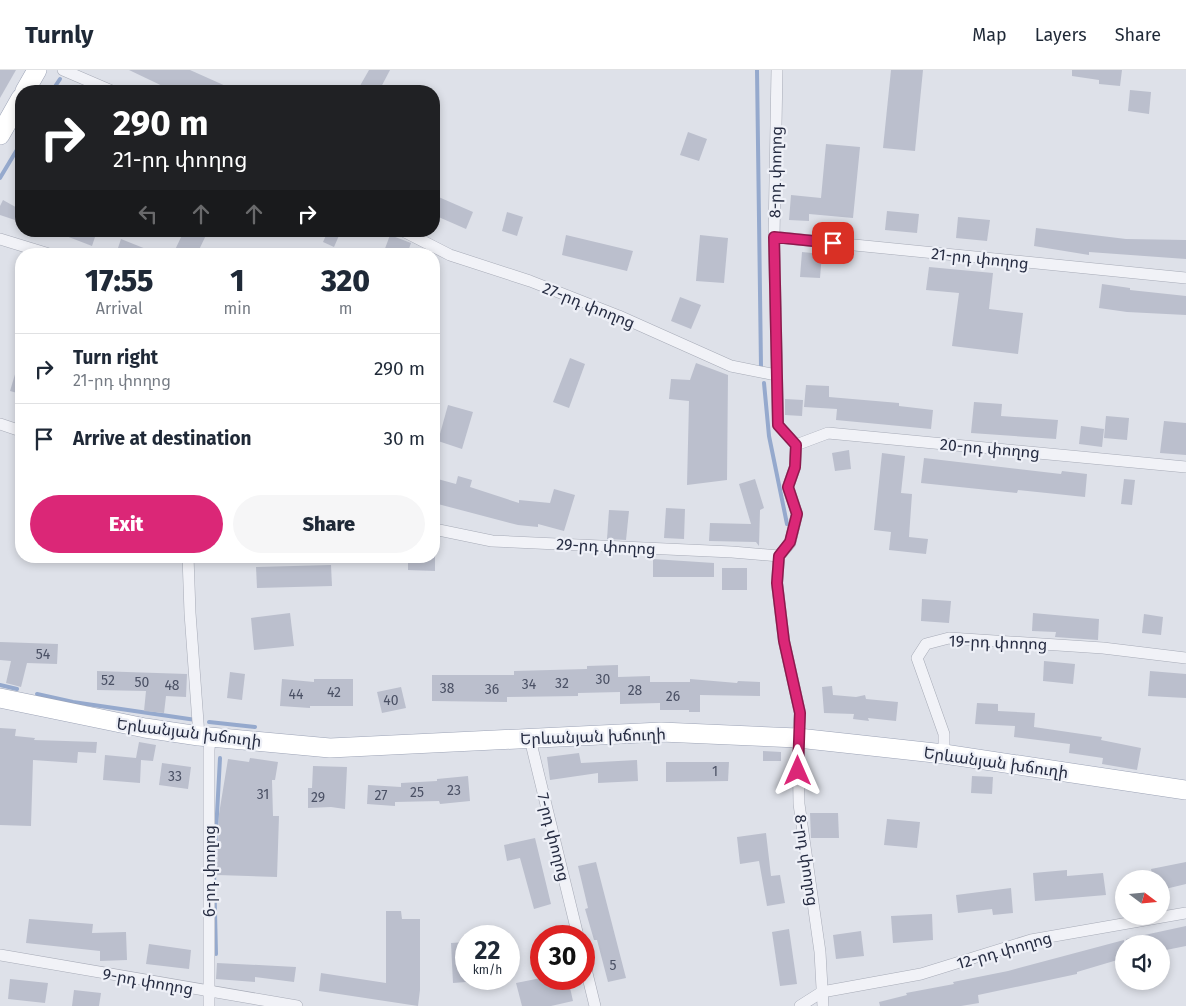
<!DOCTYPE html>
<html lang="en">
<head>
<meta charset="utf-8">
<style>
	:root { --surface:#fff; --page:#f6f6f7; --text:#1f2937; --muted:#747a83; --line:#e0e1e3; --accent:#db2777 }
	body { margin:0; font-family:"Fira Sans","Noto Sans Armenian",sans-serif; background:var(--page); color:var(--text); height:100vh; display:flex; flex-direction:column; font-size:19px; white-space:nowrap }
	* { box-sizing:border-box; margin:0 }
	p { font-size:16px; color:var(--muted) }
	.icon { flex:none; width:28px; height:28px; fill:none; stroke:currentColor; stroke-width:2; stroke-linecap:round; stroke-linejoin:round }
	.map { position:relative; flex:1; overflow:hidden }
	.details { position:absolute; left:15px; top:178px; width:425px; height:315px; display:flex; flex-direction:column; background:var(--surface); border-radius:20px; box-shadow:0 2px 8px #0003 }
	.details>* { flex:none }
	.hud { position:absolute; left:15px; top:15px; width:425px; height:152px; border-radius:20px; box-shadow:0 2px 8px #0003; background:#202124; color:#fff; overflow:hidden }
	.needle { width:32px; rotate:106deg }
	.tools { position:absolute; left:1115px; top:800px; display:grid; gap:10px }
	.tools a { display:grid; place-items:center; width:55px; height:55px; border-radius:50%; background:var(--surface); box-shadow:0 2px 8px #0003; font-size:25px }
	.speed { position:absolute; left:455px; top:855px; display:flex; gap:10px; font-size:25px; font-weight:700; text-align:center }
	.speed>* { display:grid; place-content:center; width:65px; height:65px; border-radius:50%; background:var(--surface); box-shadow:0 2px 8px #0003; line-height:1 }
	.speed small { font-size:12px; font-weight:400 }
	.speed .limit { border:8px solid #d22; background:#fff; color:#111 }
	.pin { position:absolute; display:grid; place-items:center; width:42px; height:42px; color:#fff; margin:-21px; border-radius:10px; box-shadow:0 2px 8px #0006 }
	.me { position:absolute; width:55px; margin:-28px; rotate:0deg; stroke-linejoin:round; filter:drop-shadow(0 0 4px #0008) }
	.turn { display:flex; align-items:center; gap:18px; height:105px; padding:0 15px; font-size:22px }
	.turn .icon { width:65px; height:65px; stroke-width:2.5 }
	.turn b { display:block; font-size:35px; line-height:42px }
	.lanes { display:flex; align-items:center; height:48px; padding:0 15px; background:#0003; justify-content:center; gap:25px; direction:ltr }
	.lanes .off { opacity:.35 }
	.eta { display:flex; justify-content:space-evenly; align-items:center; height:85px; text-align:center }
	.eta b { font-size:30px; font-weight:800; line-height:35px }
	.action { display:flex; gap:10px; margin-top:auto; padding:10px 15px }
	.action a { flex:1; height:58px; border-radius:30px; background:var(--accent); color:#fff; font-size:20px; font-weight:800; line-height:58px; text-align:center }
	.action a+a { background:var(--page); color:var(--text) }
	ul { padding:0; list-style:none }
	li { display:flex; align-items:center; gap:15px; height:70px; padding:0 15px; border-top:1px solid var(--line) }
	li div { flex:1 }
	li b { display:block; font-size:19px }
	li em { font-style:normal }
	header { display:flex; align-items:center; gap:30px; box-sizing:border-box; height:70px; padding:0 25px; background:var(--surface); border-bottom:1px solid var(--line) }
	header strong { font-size:24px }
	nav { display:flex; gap:28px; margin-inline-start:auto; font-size:18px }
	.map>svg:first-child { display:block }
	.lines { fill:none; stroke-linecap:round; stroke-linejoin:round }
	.stream { stroke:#95a9cd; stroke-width:4 }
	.building { fill:#bbbfcd }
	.street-casing { stroke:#a7abb7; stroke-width:12 }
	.primary-casing { stroke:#9ca3b6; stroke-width:20 }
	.street { stroke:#f1f2f7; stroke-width:11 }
	.primary { stroke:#fff; stroke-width:19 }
	.route-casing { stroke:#8e194d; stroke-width:12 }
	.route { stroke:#db2777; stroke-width:9 }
	.labels { text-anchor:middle; stroke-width:4.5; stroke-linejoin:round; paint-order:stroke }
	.number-label { font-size:14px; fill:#4b5165 }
	.street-label { font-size:16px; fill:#262c42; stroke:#eef0f7 }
</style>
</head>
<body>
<header>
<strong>Turnly</strong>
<nav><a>Map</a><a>Layers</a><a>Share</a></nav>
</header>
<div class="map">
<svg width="1186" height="936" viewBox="0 0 1186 936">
	<rect width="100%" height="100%" fill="#dee1e9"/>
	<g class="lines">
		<g class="stream">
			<polyline points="757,0 761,297"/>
			<polyline points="52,21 60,9"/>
			<polyline points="0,108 21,73"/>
			<polyline points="764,313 769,366 787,454"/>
			<polyline points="0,615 17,619"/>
			<polyline points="37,624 73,632 196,650"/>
			<polyline points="209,652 255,657"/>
			<polyline points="216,884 214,800 220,688"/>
		</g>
	</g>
	<g class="building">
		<polygon points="0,0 16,0 0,28"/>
		<polygon points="129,0 190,0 237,21 173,21"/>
		<polygon points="369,0 390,0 379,21 357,21"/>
		<polygon points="891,0 923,0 915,81 883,78"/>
		<polygon points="1072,0 1122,0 1120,16 1099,14 1099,10 1072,6"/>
		<polygon points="1130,20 1151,22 1149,44 1128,41"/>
		<polygon points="688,62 707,69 699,91 680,85"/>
		<polygon points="826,74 860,77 853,148 809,144 809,151 789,150 791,125 821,128"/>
		<polygon points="434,125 473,142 466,159 434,145"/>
		<polygon points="3,130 21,140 21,152 0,145 0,136"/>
		<polygon points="887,141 919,144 917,163 885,160"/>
		<polygon points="507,142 523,147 517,166 502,161"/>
		<polygon points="958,147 990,150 987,171 956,168"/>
		<polygon points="1036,158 1126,169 1186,170 1186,189 1089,182 1089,185 1034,176"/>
		<polygon points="53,161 97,161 92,176"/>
		<polygon points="184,161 208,161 197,184 173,184"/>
		<polygon points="328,161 341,161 334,177 323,172"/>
		<polygon points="390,165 411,173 407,184 383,184"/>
		<polygon points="566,165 633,181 627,201 562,185"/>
		<polygon points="700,165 728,168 724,213 696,211"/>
		<polygon points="121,169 156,183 156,184 116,184"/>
		<polygon points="802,182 822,184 820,208 800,207"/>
		<polygon points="929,197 993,203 989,239 1023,243 1018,284 952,276 959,223 926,220"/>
		<polygon points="1102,214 1130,218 1130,220 1186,226 1186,245 1127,242 1099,238"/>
		<polygon points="680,227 701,235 691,259 671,251"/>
		<polygon points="570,288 585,294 569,338 553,332"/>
		<polygon points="19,291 21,292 21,324 10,321"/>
		<polygon points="696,293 728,305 727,410 687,415 689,331 669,329 671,309 690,310"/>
		<polygon points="806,315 829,316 829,327 899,333 899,336 933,340 931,359 836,350 837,339 804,337"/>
		<polygon points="785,329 803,330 802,346 785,345"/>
		<polygon points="974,332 1002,334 1001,346 1058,350 1056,369 971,363"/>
		<polygon points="448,335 473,342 462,379 438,371"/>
		<polygon points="1106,346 1129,348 1127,370 1104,368"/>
		<polygon points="1164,351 1186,353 1186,385 1160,383"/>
		<polygon points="1081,356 1104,359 1102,377 1079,374"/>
		<polygon points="849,380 851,399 835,401 832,383"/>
		<polygon points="882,383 905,386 901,423 912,424 909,467 928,469 926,484 889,480 891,462 874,460"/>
		<polygon points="924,388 1061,404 1062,401 1087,404 1085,427 1018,420 1017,423 921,413"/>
		<polygon points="458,406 472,410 470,417 519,433 519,430 550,433 554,419 575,425 564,461 538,454 538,457 518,455 434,433 434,408 456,414"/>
		<polygon points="755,409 764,438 760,440 759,476 756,472 709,471 710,453 751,454 739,414"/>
		<polygon points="1124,409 1135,410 1132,435 1121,434"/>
		<polygon points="666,438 685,439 684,469 664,468"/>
		<polygon points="609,440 629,441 626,470 607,469"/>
		<polygon points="408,486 435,486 435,501 408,500"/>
		<polygon points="653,489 714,493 714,507 653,507"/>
		<polygon points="331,495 332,516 257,518 256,497"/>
		<rect x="722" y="498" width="25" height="22"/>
		<polygon points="922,529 951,531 949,553 921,551"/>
		<polygon points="290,543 294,576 254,580 251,548"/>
		<polygon points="1033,543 1099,549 1098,570 1055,567 1056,562 1032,561"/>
		<polygon points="1144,544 1163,547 1161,565 1142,563"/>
		<polygon points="0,572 58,574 57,594 27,593 21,617 6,613 11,591 0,590"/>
		<polygon points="1044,591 1075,594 1073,614 1043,611"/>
		<polygon points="618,595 618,607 650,606 650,612 690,612 690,609 737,613 738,611 760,612 760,626 700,625 700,642 689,642 689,640 660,640 660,633 620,634 620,622 578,623 578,626 507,627 507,632 432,631 432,605 514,605 514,601 587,599 587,596"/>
		<polygon points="97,601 187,604 186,627 166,626 164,643 144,641 146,621 97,620"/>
		<polygon points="1150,601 1186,604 1186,628 1148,626"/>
		<polygon points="230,602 245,604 242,630 227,628"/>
		<polygon points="282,609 314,612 314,609 353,609 353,636 310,636 310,638 280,636"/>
		<polygon points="832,616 833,625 856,627 865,625 866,629 898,632 896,651 868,648 869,651 853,649 854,644 824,643 822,617"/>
		<polygon points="401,617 406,638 382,643 377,622"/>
		<polygon points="977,633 998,634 998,641 1035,643 1034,657 1102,667 1101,670 1141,678 1137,700 1102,694 1103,688 1069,683 1070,674 1014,667 1015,656 975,654"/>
		<polygon points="0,658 16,659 15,666 35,668 34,670 97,672 96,683 78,682 77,693 33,690 31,756 0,755"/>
		<polygon points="139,672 156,675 153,691 141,690 140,713 103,710 105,685 136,688"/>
		<polygon points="763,681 781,682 781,691 763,691"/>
		<polygon points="579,683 581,693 637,690 638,711 598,713 598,703 550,710 547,687"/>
		<polygon points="250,688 278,692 275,710 272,710 273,746 279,746 277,807 217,805 219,744 228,689 249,692"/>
		<polygon points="666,692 729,692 728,711 666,712"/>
		<polygon points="162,693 191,697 188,719 159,715"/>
		<polygon points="313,696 347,697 345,739 331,737 308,738 308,718 312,718"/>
		<polygon points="468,706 470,731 440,734 439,731 395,732 395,736 367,734 368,715 401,717 401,713 437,711 437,709"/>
		<polygon points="972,706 993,707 992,724 971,723"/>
		<polygon points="810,743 838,743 839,768 811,768"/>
		<polygon points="887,749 920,752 917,778 884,775"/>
		<polygon points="766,763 771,806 780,805 785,833 767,836 759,791 740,794 737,767"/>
		<polygon points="535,768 551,834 534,839 520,788 507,791 504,775"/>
		<polygon points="596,792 626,908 608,912 597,870 594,870 585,839 588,838 578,796"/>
		<polygon points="1186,792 1186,814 1161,820 1161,809 1153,809 1151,799"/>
		<polygon points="1067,800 1067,806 1103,803 1106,825 1035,831 1033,803"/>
		<polygon points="1011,818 1013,843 993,845 992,839 958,843 956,825"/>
		<polygon points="386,841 401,841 402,849 420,849 420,920 418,936 319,921 321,903 386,913"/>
		<polygon points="932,844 933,870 893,873 891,846"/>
		<polygon points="29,849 93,854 92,863 126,862 127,890 100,891 100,881 26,873"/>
		<polygon points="1186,856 1186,876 1161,881 1161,874 1127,874 1126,869"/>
		<polygon points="789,859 797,914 780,916 772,862"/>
		<polygon points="861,861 864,886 836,889 833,865"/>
		<polygon points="1124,870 1124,888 1077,902 1077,904 978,925 979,933 961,936 880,936 879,932 907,925 906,923 954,914 953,912 1008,901"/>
		<polygon points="466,872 466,912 453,913 451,873"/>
		<polygon points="149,874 191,880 189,899 146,894"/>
		<polygon points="217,893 296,897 294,912 255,907 255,912 216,909"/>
		<polygon points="541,908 568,909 573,931 551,936 522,936 516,913"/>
		<polygon points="10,909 48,913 45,933 8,929"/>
		<polygon points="74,920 101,923 99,936 72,936"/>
	</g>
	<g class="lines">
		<defs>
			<g id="street">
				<polyline points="63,0 112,21"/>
				<polyline points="777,0 774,167 778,355 796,375 795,397 788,417 797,444 790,473 779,486 777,513 784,571 800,643 798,668 799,734 820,882 823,936"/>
				<polyline points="403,161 450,185 530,211 619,246 731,296 776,305"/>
				<polyline points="774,167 1186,208"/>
				<polyline points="0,169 49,184"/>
				<polyline points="0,354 21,361"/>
				<polyline points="796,375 828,363 1186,397"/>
				<polyline points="434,459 492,471 732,482 779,486"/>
				<polyline points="188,486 190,543 199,666"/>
				<polyline points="530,669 578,866"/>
				<polyline points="944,684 944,664 917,588 926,574 949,568 1103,578 1186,588"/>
				<polyline points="0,885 297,936"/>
				<polyline points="584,891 595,936"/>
				<polyline points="209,936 209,680 210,667"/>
				<polyline points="800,936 822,922 921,904 1031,870 1186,843"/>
			</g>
			<g id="primary">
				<polyline points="25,21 37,0"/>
				<polyline points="0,65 21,28"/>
				<polyline points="0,628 145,658 199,666 330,678 661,662 798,668 944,684 1186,720"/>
			</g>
		</defs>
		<use href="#street" class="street-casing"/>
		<use href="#primary" class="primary-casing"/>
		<use href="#street" class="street"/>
		<use href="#primary" class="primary"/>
	</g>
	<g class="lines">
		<defs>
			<polyline id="route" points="798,701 800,643 784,571 777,513 779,486 790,472 797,444 788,417 795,397 796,375 778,355 774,167 833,173"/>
		</defs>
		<use href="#route" class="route-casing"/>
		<use href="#route" class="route"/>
	</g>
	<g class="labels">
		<g class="number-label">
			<text x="43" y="589">54</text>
			<text x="603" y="614">30</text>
			<text x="108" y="615">52</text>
			<text x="142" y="617">50</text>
			<text x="562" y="618">32</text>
			<text x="529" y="619">34</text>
			<text x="172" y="620">48</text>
			<text x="447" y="623">38</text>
			<text x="492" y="624">36</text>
			<text x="635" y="625">28</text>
			<text x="334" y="627">42</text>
			<text x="296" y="629">44</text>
			<text x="673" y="631">26</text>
			<text x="391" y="635">40</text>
			<text x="715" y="706">1</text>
			<text x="175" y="711">33</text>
			<text x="454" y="725">23</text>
			<text x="417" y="727">25</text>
			<text x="263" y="729">31</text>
			<text x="381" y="730">27</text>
			<text x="318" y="732">29</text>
			<text x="613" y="900">5</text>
		</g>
		<g class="street-label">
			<text transform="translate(775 102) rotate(-89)" y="6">8-րդ փողոց</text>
			<text transform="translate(980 188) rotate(6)" y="6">21-րդ փողոց</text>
			<text transform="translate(589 235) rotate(22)" y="6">27-րդ փողոց</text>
			<text transform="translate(990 378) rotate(5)" y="6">20-րդ փողոց</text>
			<text transform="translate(606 476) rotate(3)" y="6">29-րդ փողոց</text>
			<text transform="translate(998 572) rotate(2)" y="6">19-րդ փողոց</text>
			<text transform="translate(189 662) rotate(7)" y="6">Երևանյան խճուղի</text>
			<text transform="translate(593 666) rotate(-2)" y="6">Երևանյան խճուղի</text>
			<text transform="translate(996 692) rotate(8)" y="6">Երևանյան խճուղի</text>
			<text transform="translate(554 767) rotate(76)" y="6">7-րդ փողոց</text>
			<text transform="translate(807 790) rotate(82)" y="6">8-րդ փողոց</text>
			<text transform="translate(209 801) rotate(-90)" y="6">6-րդ փողոց</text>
			<text transform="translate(1004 880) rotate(-16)" y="6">12-րդ փողոց</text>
			<text transform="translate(148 911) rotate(10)" y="6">9-րդ փողոց</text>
		</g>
	</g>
</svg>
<div class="tools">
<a><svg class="needle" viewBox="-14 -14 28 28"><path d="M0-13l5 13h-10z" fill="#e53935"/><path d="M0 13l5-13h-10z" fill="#747a83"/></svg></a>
<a><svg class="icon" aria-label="sound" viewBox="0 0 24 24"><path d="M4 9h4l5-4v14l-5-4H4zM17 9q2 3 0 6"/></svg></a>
</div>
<div class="speed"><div>22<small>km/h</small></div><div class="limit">30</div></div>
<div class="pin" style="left:833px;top:173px;background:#d93025"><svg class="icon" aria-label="arrive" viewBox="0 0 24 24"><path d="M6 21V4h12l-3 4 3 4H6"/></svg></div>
<svg class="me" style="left:798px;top:701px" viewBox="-20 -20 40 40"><path d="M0-17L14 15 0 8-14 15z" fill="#db2777" stroke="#fff" stroke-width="4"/></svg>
<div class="hud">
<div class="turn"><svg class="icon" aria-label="right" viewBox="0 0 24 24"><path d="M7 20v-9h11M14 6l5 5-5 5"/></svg><div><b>290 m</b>21-րդ փողոց</div></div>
<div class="lanes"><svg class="icon off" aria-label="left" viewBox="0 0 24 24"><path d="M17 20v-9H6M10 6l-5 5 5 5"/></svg><svg class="icon off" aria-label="ahead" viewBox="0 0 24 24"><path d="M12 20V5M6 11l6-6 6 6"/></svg><svg class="icon off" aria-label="ahead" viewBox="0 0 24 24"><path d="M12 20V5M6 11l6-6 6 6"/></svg><svg class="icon" aria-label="right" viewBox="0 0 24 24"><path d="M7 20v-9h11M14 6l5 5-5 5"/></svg></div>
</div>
<section class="details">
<div class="eta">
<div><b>17:55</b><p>Arrival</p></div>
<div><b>1</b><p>min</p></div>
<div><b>320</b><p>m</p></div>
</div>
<ul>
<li><svg class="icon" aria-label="right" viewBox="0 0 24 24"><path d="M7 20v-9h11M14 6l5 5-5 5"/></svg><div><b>Turn right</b><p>21-րդ փողոց</p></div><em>290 m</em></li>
<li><svg class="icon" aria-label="arrive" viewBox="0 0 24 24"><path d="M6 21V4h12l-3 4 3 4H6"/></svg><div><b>Arrive at destination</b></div><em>30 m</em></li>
</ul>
<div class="action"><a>Exit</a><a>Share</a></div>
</section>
</div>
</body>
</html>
